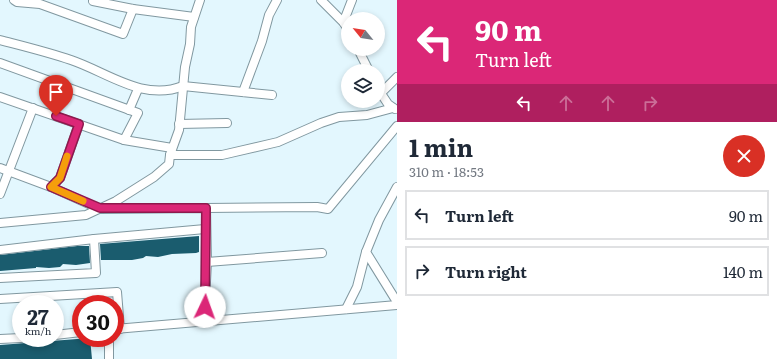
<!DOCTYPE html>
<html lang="en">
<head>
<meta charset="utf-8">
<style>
	:root { --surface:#fff; --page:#f2f2f3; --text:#1f2937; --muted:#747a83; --line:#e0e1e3 }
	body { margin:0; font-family:Literata,serif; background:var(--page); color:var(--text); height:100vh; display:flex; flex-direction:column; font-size:15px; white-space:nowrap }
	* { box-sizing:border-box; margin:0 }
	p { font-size:13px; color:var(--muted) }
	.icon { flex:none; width:22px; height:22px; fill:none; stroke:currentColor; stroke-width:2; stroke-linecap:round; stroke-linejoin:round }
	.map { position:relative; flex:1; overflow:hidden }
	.drawer { display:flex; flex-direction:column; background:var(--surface); width:380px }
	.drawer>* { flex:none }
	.banner { background:#db2777; color:#fff; overflow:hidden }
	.needle { width:26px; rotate:300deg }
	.controls { position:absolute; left:341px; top:12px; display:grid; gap:8px }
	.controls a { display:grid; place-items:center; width:44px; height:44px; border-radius:50%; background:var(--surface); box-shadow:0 2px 6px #0003; font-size:20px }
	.speed { position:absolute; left:12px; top:295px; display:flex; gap:8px; font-size:20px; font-weight:700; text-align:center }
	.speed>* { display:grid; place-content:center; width:52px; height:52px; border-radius:50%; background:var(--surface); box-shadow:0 2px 6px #0003; line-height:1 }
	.speed small { font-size:10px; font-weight:400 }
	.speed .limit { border:6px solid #d22; background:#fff; color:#111 }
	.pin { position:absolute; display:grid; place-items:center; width:34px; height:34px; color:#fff; margin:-41px -17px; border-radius:50% 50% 50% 0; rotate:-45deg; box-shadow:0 0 4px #0007 }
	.pin .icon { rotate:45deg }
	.me { position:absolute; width:44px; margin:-22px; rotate:3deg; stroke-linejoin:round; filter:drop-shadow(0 0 3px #0008) }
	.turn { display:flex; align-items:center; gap:14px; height:84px; padding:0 12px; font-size:18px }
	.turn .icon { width:52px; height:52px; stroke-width:2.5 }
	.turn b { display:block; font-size:28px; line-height:34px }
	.lanes { display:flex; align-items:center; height:38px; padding:0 12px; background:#0003; justify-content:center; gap:20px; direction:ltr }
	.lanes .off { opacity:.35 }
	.round { display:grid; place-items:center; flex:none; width:42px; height:42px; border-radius:21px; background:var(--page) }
	.head { display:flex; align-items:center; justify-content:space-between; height:68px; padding:0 12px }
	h1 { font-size:24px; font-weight:700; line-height:30px }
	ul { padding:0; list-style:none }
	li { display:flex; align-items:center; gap:12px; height:50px; margin:0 8px 6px; padding:0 4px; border:2px solid var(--line); border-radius:0px }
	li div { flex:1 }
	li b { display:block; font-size:15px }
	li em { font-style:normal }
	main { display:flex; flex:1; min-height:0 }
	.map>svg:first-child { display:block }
	.building { fill:#1a5c6e }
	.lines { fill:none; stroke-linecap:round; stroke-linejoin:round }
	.minor-casing { stroke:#8198a0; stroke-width:10 }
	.minor { stroke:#fff; stroke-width:8 }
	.route-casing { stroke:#8e194d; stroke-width:10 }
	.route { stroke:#db2777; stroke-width:7 }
	.slow { stroke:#f59e0b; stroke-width:7 }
</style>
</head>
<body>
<main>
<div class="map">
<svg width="397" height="359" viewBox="0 0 397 359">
	<rect width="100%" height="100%" fill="#e3f7fe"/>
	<g class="building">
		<polygon points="199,236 199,252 196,253 172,254 158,257 146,256 143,258 132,260 101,260 100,244"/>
		<polygon points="77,246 89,246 90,263 76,265 63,264 60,267 49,268 36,267 36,268 0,271 0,255"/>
		<polygon points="90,338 92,359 0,359 0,345"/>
	</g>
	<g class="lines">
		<defs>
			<g id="minor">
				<polyline points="14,0 17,2 40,4 123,34 133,9"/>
				<polyline points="321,0 344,23 348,30"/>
				<polyline points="93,1 133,9 194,17"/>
				<polyline points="344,23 345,18 352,0"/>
				<path d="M0 40C23 46 48 52 71 60 107 72 143 102 183 86L272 95"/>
				<polyline points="358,49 369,71"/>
				<polyline points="0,63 138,113 124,140 172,148"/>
				<polyline points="378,89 388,104 395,109"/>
				<polyline points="243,92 262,41 269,15 277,0"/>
				<polyline points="381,93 397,77"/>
				<polyline points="0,97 124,140"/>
				<polyline points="129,110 138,89"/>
				<polyline points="179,124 227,123"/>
				<polyline points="170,155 222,155 278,142 321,123 339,117 367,115 393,108"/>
				<polyline points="0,168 51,187 100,209 206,208 207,262 204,322"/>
				<polyline points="51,187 60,178 79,124"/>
				<polyline points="397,187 379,220 366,252 397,302"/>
				<polyline points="0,194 33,108"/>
				<polyline points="206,208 317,207 328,209 397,126"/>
				<polyline points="0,223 86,215 116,201 154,177 169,164 170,155 179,130 185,67 190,44 191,27 200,0"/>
				<polyline points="94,239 205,229"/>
				<polyline points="0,250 94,239 96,273 0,278"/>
				<polyline points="207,262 322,253"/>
				<polyline points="0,299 117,292 120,329"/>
				<polyline points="346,309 357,287 366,252"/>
				<polyline points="115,329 397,305"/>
				<polyline points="55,335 81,332"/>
				<polyline points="109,338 109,359"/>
				<polyline points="0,339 21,338"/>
			</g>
		</defs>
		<use href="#minor" class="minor-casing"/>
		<use href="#minor" class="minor"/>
	</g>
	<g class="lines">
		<defs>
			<polyline id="route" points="56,116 79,124 60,178 51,187 100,208 206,208 205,307"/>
		</defs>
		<use href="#route" class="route-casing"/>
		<use href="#route" class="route"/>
		<polyline class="slow" points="67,156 60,178 51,187 83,201"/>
	</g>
</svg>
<div class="controls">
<a><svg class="needle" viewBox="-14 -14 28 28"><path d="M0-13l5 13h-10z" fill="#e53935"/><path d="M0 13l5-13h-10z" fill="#747a83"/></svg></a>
<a><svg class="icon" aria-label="layers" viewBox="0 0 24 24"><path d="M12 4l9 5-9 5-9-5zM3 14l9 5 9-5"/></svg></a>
</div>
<div class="speed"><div>27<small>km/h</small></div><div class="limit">30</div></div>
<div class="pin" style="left:56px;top:116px;background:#d93025"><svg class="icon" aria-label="arrive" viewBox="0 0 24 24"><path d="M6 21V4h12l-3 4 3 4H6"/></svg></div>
<svg class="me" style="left:205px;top:307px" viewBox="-20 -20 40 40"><circle r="19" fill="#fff"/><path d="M0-13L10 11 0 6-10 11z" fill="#db2777"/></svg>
</div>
<section class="drawer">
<div class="banner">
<div class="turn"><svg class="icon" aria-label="left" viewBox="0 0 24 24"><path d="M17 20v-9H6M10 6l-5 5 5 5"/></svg><div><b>90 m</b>Turn left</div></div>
<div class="lanes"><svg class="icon" aria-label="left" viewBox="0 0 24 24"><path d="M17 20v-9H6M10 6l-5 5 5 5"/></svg><svg class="icon off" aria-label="ahead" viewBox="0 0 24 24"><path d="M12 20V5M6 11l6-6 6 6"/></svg><svg class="icon off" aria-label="ahead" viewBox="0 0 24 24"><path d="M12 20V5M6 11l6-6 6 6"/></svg><svg class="icon off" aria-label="right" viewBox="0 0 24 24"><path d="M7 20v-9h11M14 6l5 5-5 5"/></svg></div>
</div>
<div class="head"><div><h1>1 min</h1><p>310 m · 18:53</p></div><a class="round" style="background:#d93025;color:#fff"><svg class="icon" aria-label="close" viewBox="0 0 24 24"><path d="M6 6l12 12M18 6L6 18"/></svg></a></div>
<ul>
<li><svg class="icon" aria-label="left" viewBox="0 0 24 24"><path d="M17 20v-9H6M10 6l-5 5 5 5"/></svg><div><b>Turn left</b></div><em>90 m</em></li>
<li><svg class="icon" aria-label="right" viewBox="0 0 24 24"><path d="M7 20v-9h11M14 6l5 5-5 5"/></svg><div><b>Turn right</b></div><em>140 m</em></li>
</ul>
</section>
</main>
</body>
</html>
